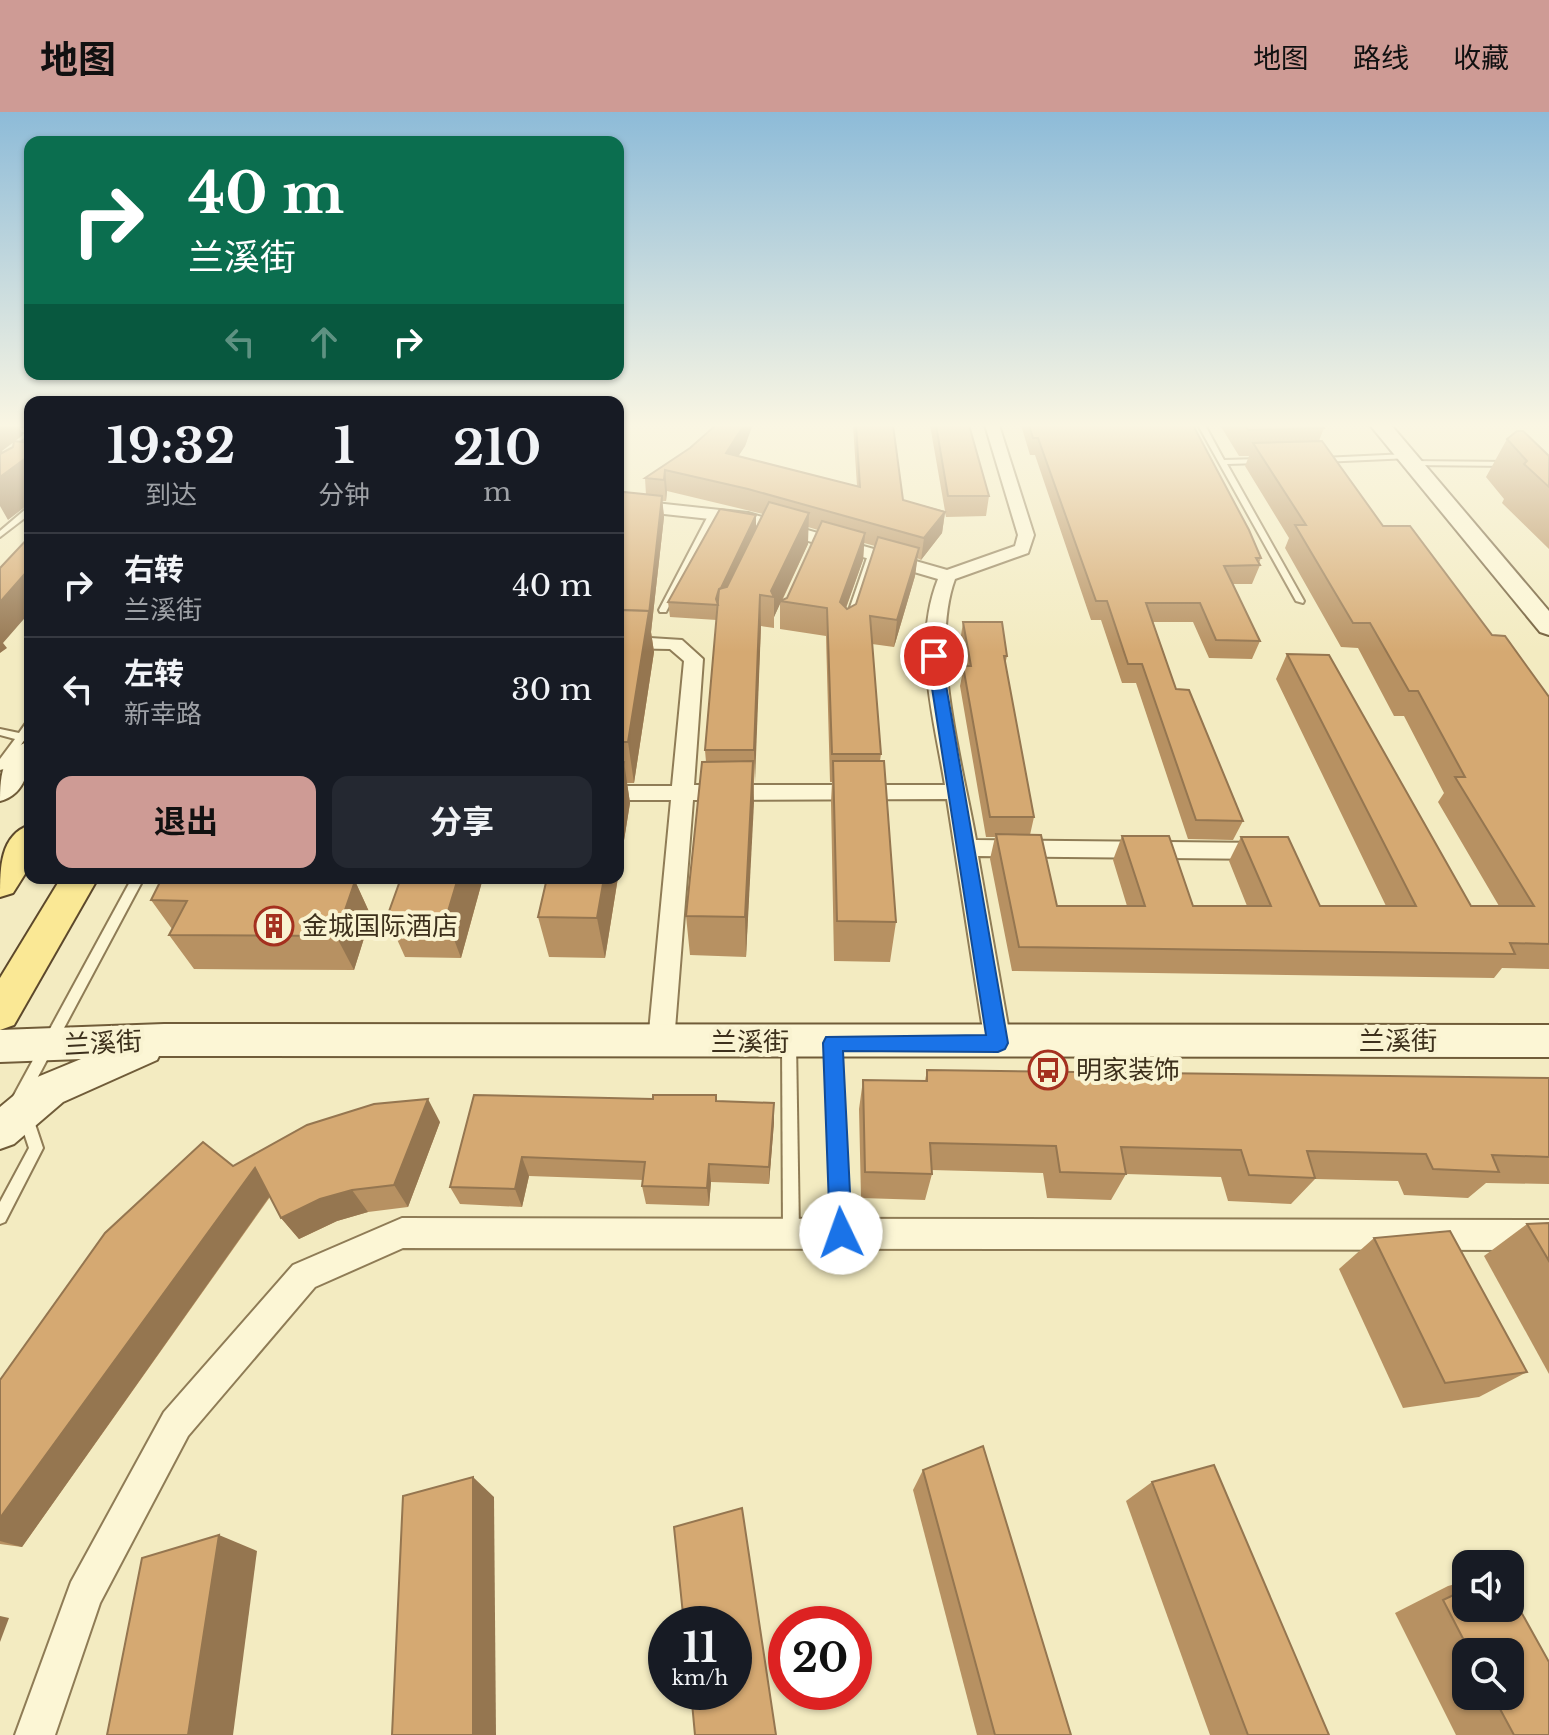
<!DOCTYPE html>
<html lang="zh">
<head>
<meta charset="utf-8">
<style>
	:root { --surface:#171b24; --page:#242831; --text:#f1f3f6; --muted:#9ea1a6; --line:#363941; --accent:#ce9b95 }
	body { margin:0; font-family:"Libre Baskerville","Noto Sans SC",serif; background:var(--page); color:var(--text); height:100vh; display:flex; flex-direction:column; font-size:30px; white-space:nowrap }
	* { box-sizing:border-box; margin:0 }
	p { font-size:26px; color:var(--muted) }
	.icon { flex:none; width:44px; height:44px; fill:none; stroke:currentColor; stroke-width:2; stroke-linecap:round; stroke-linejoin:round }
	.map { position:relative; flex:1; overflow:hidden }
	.details { position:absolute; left:24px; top:284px; width:600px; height:488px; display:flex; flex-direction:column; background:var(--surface); border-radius:16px; box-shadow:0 2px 6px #0004 }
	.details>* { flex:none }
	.top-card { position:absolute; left:24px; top:24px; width:600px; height:244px; border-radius:16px; box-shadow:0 2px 6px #0004; background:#0b6e4f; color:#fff; overflow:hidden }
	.tools { position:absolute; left:1452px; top:1438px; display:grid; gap:16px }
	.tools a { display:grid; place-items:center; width:72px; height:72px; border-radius:16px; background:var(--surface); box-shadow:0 2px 6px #0004; font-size:40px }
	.speed { position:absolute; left:648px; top:1494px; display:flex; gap:16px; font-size:40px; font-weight:700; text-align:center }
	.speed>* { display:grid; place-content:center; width:104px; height:104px; border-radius:50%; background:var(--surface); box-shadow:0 2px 6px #0004; line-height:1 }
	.speed small { font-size:20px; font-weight:400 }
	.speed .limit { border:12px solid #d22; background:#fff; color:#111 }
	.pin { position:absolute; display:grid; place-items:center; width:68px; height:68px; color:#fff; margin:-34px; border:4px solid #fff; border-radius:50%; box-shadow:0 2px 8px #0007 }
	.me { position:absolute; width:88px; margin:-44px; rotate:357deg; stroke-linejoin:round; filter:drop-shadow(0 0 6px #0008) }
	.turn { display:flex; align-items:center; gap:28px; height:168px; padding:0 32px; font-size:36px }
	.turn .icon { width:104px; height:104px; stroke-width:2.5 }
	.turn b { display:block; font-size:56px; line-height:68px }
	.lanes { display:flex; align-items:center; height:76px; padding:0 32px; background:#0003; justify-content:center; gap:40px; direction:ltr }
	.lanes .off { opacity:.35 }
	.eta { display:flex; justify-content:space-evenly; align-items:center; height:136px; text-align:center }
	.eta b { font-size:48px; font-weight:700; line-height:56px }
	.primary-button { display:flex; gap:16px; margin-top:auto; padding:16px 32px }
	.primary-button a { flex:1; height:92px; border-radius:16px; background:var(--accent); color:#111; font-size:32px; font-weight:700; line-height:92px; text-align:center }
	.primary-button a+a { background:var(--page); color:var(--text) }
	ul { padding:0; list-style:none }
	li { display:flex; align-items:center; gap:24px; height:104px; padding:0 32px; border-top:2px solid var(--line) }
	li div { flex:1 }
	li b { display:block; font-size:30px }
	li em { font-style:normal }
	header { display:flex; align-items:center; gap:48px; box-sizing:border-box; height:112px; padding:0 40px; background:var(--accent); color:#111 }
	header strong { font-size:38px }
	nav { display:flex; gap:44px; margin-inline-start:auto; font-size:28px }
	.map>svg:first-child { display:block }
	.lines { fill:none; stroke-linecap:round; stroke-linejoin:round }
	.lane-casing { stroke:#8f7c56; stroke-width:4 }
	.street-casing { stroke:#8f7c56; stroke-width:4 }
	.secondary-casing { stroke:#705c39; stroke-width:4 }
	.primary-casing { stroke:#5c482b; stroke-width:4 }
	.lane { fill:#fcf6d5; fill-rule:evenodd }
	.street { fill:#fcf6d5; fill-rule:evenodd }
	.secondary { fill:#fcf6d5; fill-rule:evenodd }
	.primary { fill:#fae895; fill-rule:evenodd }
	.wall { fill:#b79162; fill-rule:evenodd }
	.shaded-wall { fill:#957650 }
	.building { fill:#d5a972; stroke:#957650; stroke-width:2 }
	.route { fill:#1a73e8; stroke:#114b97; stroke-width:2 }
	.labels { text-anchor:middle; stroke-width:8; stroke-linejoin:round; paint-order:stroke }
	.poi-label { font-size:26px; fill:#3d301c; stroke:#f9f3d1; text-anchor:start }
	.street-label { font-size:26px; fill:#3d301c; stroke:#f9f3d1 }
</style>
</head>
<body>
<header>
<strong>地图</strong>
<nav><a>地图</a><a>路线</a><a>收藏</a></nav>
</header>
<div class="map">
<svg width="1549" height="1623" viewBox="0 0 1549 1623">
	<rect width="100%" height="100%" fill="#f3ebc1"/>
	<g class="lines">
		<defs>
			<g id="lane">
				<polygon points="1198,313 1205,313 1224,348 1260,347 1264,349 1260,351 1227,352 1304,489 1303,491 1296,489"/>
				<rect x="0" y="316" width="30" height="4"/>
				<polygon points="27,326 30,326 30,331 0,353 0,347"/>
				<polygon points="1407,342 1411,344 1410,346 1322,350 1318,348 1322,346"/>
				<polygon points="1410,349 1510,350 1514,352 1510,354 1413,353 1410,353"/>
				<polygon points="27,396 30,396 30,402 0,425 0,419"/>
				<polygon points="710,400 717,402 667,498 666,500 660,500 659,498"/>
				<polygon points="869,440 876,442 854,507 850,510 847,509 846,507"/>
				<polygon points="30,610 30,620 4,657 0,658 0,647 15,627 0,623 0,617 19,621 26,611"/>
				<polygon points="132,766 144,766 24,991 19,993 14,991 12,987 14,983"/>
				<polygon points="789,924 794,926 796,930 799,1120 796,1125 791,1127 786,1125 783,1120 782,930 784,926"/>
				<polygon points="833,925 838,927 840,931 849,1121 846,1126 841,1128 836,1126 833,1121 826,931 828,927"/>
				<polygon points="25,997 30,999 32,1003 43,1036 5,1110 0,1112 0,1090 29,1036 18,1003 20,999"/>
			</g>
			<g id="street">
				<path d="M985 313H999L1034 423 1028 441 955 467C929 537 963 654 976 728L1267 731 1275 733 1278 739 1275 745 1267 747 978 744 1011 931 1007 939 998 942 989 939 985 931 947 687 693 688 674 930 670 938 661 941 652 938 648 930 671 688H618V674H672L684 549 670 537 618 536V524L682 528 703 547 694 673H945C934 606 912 532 938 467L747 411 618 397V387L748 401 947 458 1015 434 1018 423Z"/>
				<polygon points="402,1106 1549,1108 1549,1138 403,1136 315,1175 188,1324 100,1491 55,1623 15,1623 71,1470 164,1300 293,1153"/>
			</g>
			<g id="secondary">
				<polygon points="1370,313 1391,313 1549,499 1549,523 1540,520"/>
				<path d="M30 629C30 654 27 682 0 689 0 665 2 637 30 629Z"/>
				<polygon points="164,912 1549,913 1549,945 159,944 157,948 63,990 14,1032 0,1037 0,995 35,966 81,947 0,950 0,918"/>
			</g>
			<g id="primary">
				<path d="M30 713V754L13 781 0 785C0 756 0 723 30 713Z"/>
				<polygon points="61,766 98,766 14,913 0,918 0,866"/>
			</g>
		</defs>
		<use href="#lane" class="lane-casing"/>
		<use href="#street" class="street-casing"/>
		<use href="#secondary" class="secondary-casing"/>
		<use href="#primary" class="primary-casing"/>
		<use href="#lane" class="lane"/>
		<use href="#street" class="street"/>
		<use href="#secondary" class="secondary"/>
		<use href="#primary" class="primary"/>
	</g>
	<g class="wall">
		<path d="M716 313H752L745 334 738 344 857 374 853 313H893L903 388 945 399 930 313H969L989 384 986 404 946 405 945 401 942 421 921 448 917 446 915 464 894 535 872 532 881 642 880 649 896 810 890 850 834 849 831 690 832 670H830L826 524 780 517V491L774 505V516L761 514 746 845 690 843 686 804 706 650 705 638 717 508 670 505 668 490 756 403V416L763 402 667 379 666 389H662L664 405 651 520 654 540 634 671H627L630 691 605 846 549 845 538 805 618 766V384L646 383 645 366 690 336ZM808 415 818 418 787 486 782 489 808 432ZM864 431 875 434 856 492 847 497 846 496 863 448Z"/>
		<polygon points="1021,313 1193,313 1261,446 1259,451 1260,453 1252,472 1232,472 1260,529 1252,547 1209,546 1193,510 1153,510 1176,577 1243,709 1233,728 1188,727 1136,571 1122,571 1101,508 1091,508 1035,343 1030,343"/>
		<polygon points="1220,313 1322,313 1324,316 1319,329 1383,414 1492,523 1549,585 1549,857 1502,856 1494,866 1012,859 990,747 995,725 986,725 960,574 964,554 960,530 963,510 1007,544 1005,553 1034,705 1030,723 1057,794 1127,794 1113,748 1122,724 1193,794 1247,794 1229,749 1241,725 1320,794 1386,794 1276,567 1287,542 1471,794 1499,794 1438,690 1444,681 1404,604 1394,604 1358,536 1341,535 1285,436 1289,426 1245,354 1249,344 1239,344"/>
		<polygon points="1507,327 1549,344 1549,437 1502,391 1504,387 1486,365"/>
		<polygon points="162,766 329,766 327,770 355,769 371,804 354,858 194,857 169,823 172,817 151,788"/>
		<polygon points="401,766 483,766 461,846 405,845 387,805"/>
		<polygon points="927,958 1549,966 1549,1072 1486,1071 1468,1086 1404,1083 1398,1069 1315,1067 1291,1092 1228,1089 1221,1065 1126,1062 1111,1088 1047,1086 1043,1061 931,1058 932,1062 925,1088 861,1086 859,997 863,968 925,969"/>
		<polygon points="716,983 717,989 774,991 774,1010 769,1072 711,1070 709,1094 646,1092 642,1074 643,1068 529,1064 522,1095 460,1092 450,1075 653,987"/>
		<polygon points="440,1010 408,1095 368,1100 337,1109 299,1127 281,1106 270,1085 22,1435 0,1432 0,1268 233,1054"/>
		<polygon points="1549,1111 1549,1262 1484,1144 1527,1112"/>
		<polygon points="1374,1126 1527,1260 1479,1285 1403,1296 1339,1157"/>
		<polygon points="923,1358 1071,1623 977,1623 913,1378"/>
		<polygon points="1152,1370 1329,1623 1210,1623 1126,1389"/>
		<path d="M1466 1469V1496H1510V1480L1549 1550V1623H1456L1395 1501 1448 1474ZM1466 1540H1510V1584H1466Z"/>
	</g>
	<g class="shaded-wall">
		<polygon points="0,313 18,313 23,323 2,339 12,356 30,343 30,391 8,408 0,394"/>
		<polygon points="744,313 752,313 752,315 745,334 727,362 726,341"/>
		<polygon points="665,358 667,379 666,389 664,368"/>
		<polygon points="662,384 664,405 651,520 654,540 634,671 628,630"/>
		<polygon points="945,400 942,421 921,448 924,426"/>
		<polygon points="809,401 808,432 774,505 774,485 771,479"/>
		<polygon points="756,403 756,417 719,496 716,487"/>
		<polygon points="865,421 863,448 838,518 840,490"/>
		<polygon points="919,436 915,464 894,535 897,508"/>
		<polygon points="30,456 30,500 3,531 7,536 0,541 0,490"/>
		<polygon points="760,483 761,514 755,670 754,638"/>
		<polygon points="753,649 754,691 746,845 745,805"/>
		<polygon points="624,650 630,691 605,846 597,806 604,766 618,766 618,686"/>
		<polygon points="296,766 329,766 313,805 294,770"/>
		<polygon points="458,766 483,766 461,846 446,806"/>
		<polygon points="355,769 371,804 354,858 336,824"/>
		<polygon points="428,987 440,1010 408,1095 394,1073"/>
		<polygon points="774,991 774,1010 769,1072 769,1055"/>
		<polygon points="522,1045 529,1064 522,1095 515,1077"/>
		<polygon points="709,1052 711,1070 709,1094 707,1076"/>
		<polygon points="255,1056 274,1078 22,1435 0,1429 0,1406"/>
		<polygon points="352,1078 368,1100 337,1109 299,1127 281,1106 320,1087"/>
		<polygon points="473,1365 494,1385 496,1623 473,1623"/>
		<polygon points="219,1423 257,1439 233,1623 188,1623"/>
		<polygon points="0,1504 9,1506 0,1530"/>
	</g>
	<g class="building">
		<polygon points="716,313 744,313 726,341 860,375 856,313 893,313 903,388 945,400 924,426 748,377 665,358 664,368 645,366 690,336"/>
		<polygon points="936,313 969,313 989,384 948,384"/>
		<polygon points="1029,313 1193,313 1249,418 1261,446 1256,446 1260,453 1224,454 1260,529 1216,528 1200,491 1146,491 1176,577 1189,578 1243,709 1196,708 1142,552 1128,552 1107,489 1096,489 1038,326 1033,326"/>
		<polygon points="1245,313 1322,313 1324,316 1248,318"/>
		<polygon points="1517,319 1523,319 1549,344 1549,375 1524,352 1527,349 1507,327"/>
		<polygon points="14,329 30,331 30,343 0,365 0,342 13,335"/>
		<polygon points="1322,329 1383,414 1410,414 1492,523 1505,524 1549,585 1549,832 1510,831 1515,842 1019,835 996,722 1041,723 1057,794 1145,794 1122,724 1169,724 1193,794 1271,794 1241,725 1288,725 1320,794 1416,794 1287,542 1329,543 1471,794 1534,794 1455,665 1465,665 1418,579 1409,579 1370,511 1353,511 1295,413 1306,413 1253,331"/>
		<polygon points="624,380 662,384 649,502 649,499 618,498 618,384"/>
		<polygon points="769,390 809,401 771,479 774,485 760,483 754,638 705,638 719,477 727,475"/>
		<polygon points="720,397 756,403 721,476 719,477 716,487 718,493 668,490"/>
		<polygon points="822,409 865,421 840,490 847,497 856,492 878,425 919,436 897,508 870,504 881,642 832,642 827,496 780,489 787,486"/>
		<polygon points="30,424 30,456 0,490 0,456"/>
		<polygon points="618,498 649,499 628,630 618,630"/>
		<polygon points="963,510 1002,510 1007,544 1004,544 1034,705 990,705 963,554 971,554"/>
		<polygon points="618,649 624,650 618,686"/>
		<polygon points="753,649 745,805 686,804 702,650"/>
		<polygon points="833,649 884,649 896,810 837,809"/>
		<polygon points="162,766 296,766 294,770 355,769 336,824 169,823 187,789 151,788"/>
		<polygon points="401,766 458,766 446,806 387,805"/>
		<polygon points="547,766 604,766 597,806 538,805"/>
		<polygon points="927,958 1549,966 1549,1045 1492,1043 1499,1060 1433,1057 1426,1042 1307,1039 1315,1066 1249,1063 1241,1038 1121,1035 1126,1062 1060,1060 1056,1034 930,1031 932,1062 865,1060 863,968 927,969"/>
		<polygon points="474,983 653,987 653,983 716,983 716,989 774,991 769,1055 709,1052 707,1076 642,1074 645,1050 522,1045 515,1077 450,1075"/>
		<polygon points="428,987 394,1073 352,1078 320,1087 281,1106 255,1056 0,1406 0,1268 105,1121 203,1030 233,1054 307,1013 374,992"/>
		<polygon points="1549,1111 1549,1149 1527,1112"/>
		<polygon points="1450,1119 1527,1260 1445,1271 1374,1126"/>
		<polygon points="983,1334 1071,1623 995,1623 923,1358"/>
		<polygon points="1214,1353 1329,1623 1248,1623 1152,1370"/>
		<polygon points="473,1365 473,1623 392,1623 403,1384"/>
		<polygon points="742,1396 776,1623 695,1623 691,1580 734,1580 734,1512 684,1512 674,1415"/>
		<polygon points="219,1423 188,1623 107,1623 142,1446"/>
		<polygon points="1466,1477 1466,1496 1510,1496 1510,1480 1549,1550 1549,1623 1514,1623 1493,1584 1510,1584 1510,1540 1470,1540 1443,1488"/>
	</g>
	<linearGradient id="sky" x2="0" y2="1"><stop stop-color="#8dbbd8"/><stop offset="0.58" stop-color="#faf6e3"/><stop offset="1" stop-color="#faf6e3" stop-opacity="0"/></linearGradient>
	<rect width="1549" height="540" fill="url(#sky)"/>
	<polygon class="route" points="934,540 941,544 1008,931 1005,937 998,940 843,939 852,1121 849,1128 841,1132 833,1128 830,1121 823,931 826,925 986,923 927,544"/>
	<defs>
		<symbol id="building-ring" viewBox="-11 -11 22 22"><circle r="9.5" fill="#f9f3d1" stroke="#a4301f" stroke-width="1.5"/><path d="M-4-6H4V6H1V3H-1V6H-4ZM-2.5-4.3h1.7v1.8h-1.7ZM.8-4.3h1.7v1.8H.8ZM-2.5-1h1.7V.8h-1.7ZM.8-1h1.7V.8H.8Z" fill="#a4301f"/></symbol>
		<symbol id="bus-ring" viewBox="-11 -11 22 22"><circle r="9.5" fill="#f9f3d1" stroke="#a4301f" stroke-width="1.5"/><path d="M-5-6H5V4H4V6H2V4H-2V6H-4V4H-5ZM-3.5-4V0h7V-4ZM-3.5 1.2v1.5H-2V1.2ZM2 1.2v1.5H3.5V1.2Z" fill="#a4301f"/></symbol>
	</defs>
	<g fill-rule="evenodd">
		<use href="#building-ring" x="252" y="792" width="44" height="44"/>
		<use href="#bus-ring" x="1026" y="936" width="44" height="44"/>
	</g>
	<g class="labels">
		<g class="poi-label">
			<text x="302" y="823">金城国际酒店</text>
			<text x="1076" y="967">明家装饰</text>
		</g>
		<g class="street-label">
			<text x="1398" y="938">兰溪街</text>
			<text x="750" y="939">兰溪街</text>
			<text transform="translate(103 931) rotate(-3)" y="9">兰溪街</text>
		</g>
	</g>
</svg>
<div class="tools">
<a><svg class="icon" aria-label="sound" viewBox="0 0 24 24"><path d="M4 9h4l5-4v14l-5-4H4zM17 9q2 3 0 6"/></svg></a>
<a><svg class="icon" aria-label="search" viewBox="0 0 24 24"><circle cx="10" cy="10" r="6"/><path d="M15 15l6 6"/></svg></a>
</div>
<div class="speed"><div>11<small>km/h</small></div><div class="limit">20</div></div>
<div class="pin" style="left:934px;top:544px;background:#d93025"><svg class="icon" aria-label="arrive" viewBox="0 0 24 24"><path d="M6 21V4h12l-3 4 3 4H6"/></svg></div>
<svg class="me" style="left:841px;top:1121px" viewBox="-20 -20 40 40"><circle r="19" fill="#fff"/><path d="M0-13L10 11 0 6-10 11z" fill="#1a73e8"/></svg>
<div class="top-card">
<div class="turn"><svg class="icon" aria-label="right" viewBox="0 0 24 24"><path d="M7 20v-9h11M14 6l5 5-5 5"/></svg><div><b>40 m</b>兰溪街</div></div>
<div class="lanes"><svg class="icon off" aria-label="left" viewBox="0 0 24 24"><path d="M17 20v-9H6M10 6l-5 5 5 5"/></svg><svg class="icon off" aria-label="ahead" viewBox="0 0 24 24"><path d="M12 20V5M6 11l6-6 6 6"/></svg><svg class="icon" aria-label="right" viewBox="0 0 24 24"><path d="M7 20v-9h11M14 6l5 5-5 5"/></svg></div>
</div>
<section class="details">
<div class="eta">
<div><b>19:32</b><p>到达</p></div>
<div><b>1</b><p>分钟</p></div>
<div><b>210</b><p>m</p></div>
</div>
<ul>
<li><svg class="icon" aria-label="right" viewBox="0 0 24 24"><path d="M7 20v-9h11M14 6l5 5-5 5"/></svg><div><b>右转</b><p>兰溪街</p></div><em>40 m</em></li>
<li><svg class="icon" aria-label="left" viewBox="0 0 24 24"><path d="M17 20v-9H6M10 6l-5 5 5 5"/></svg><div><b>左转</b><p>新幸路</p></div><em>30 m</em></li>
</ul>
<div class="primary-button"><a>退出</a><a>分享</a></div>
</section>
</div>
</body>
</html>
